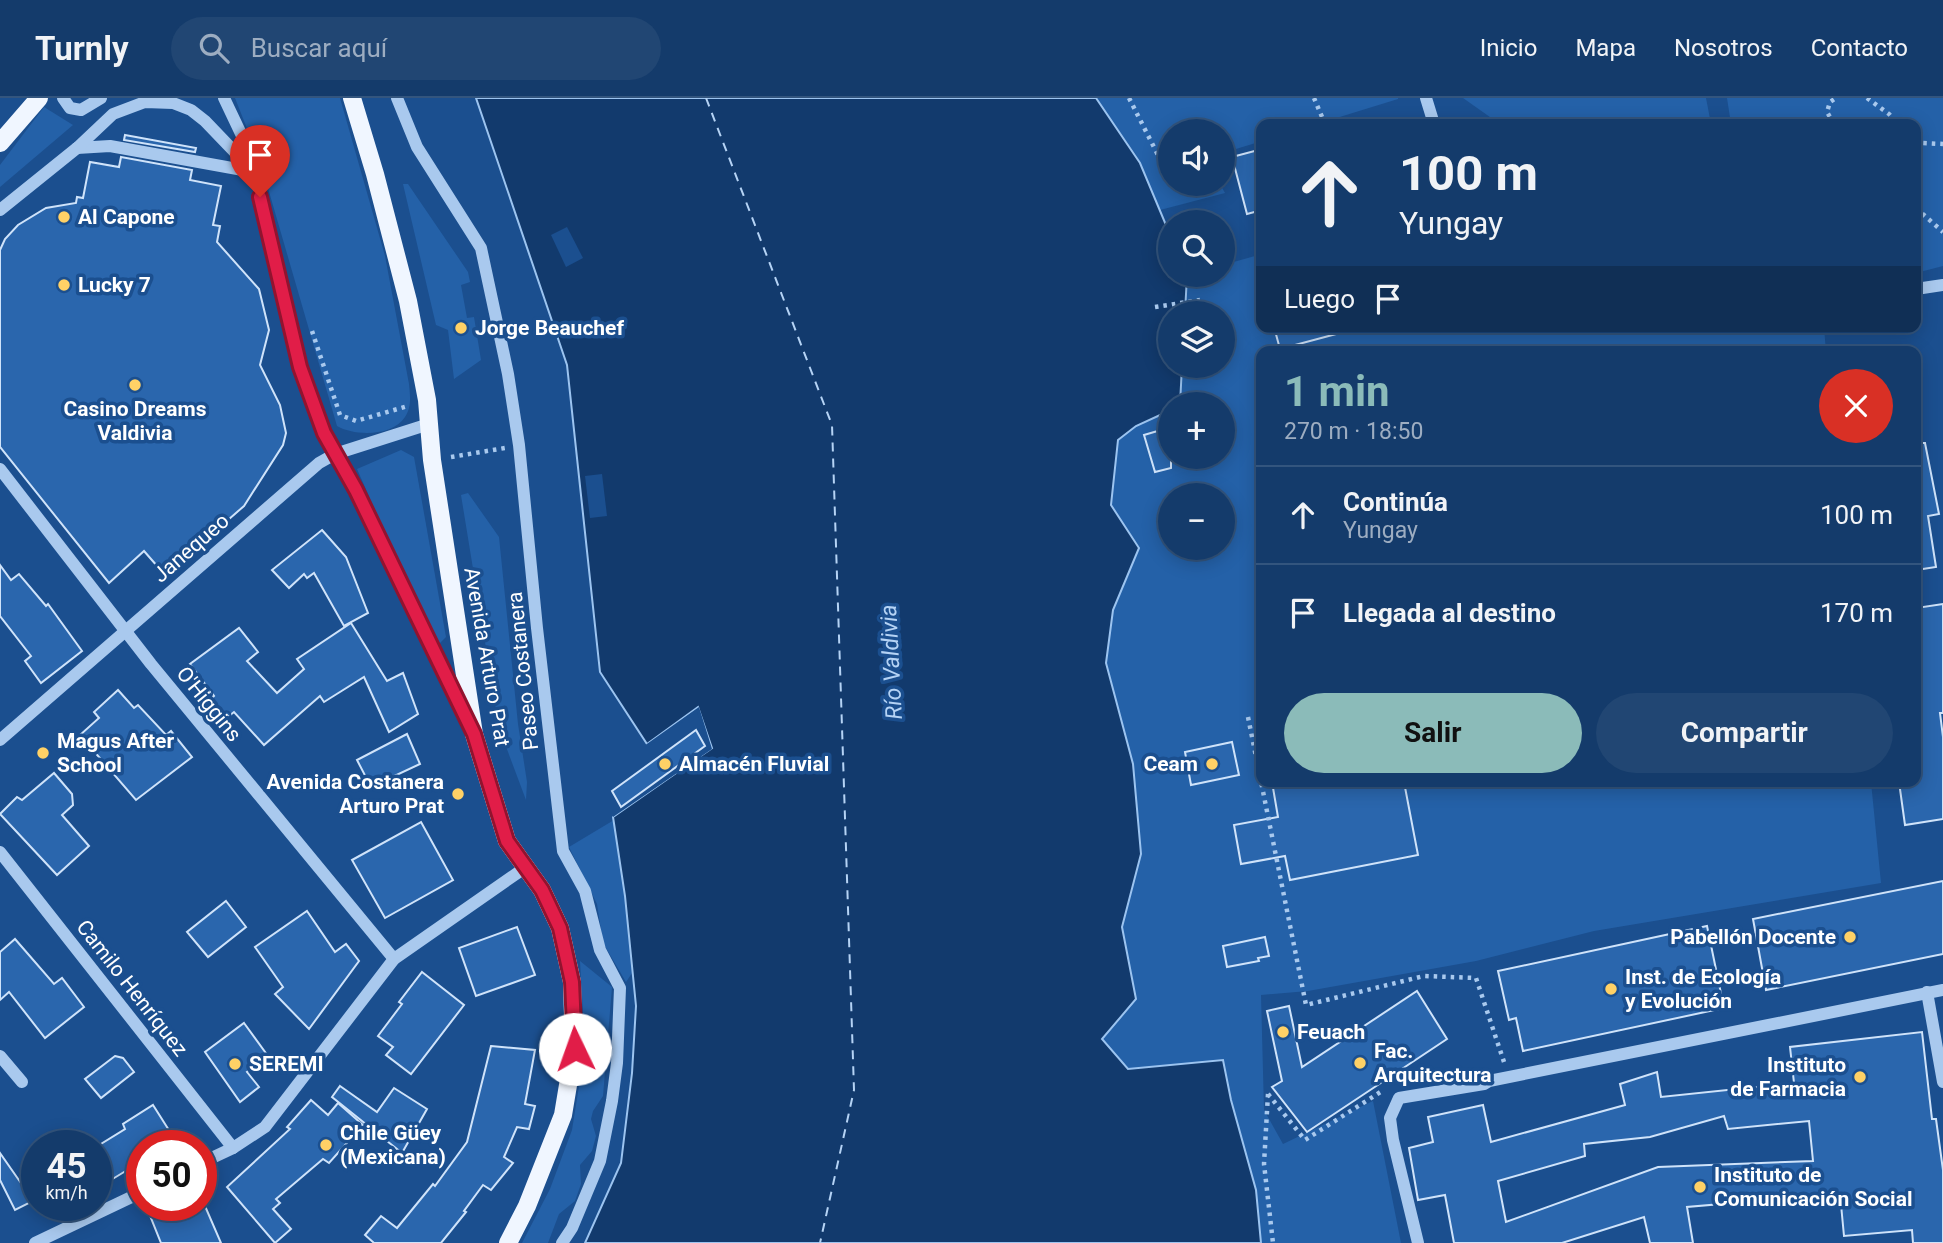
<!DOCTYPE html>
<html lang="es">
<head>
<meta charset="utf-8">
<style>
	:root { --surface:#143b6b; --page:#214673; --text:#f1f3f6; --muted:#9dadc1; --line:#33557e; --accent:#8bbbb9 }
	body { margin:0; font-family:Roboto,sans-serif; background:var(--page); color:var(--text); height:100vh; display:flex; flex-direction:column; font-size:26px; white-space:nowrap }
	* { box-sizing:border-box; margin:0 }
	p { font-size:23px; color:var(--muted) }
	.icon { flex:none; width:38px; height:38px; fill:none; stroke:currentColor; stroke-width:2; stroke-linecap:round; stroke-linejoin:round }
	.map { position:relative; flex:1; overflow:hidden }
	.details { position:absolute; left:1256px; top:248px; width:665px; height:441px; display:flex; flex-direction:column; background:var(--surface); border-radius:14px; box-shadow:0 4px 18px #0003,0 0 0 2px var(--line) }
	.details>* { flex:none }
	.guide { position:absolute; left:1256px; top:21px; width:665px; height:214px; border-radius:14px; box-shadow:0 4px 18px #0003,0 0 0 2px var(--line); background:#143b6b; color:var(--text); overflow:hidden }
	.buttons { position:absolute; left:1158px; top:21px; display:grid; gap:14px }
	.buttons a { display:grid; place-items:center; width:77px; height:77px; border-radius:50%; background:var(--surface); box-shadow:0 4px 18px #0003,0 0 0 2px var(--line); font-size:35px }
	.speed { position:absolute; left:21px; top:1032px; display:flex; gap:14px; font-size:35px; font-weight:700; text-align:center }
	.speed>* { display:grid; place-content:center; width:91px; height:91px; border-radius:50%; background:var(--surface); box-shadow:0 4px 18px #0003,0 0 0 2px var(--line); line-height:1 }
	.speed small { font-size:18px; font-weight:400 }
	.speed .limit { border:10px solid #d22; background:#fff; color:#111 }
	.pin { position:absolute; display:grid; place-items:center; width:60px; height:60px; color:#fff; margin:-72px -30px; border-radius:50% 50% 50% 0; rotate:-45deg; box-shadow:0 0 7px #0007 }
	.pin .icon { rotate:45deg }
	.me { position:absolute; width:77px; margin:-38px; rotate:357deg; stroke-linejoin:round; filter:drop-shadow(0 0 5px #0008) }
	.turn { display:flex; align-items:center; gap:24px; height:147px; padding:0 28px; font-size:32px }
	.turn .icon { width:91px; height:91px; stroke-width:2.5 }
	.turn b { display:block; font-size:49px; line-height:60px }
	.then { display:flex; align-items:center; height:66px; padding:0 28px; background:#0003; gap:14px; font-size:26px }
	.round { display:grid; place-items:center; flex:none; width:74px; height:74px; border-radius:37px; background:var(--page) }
	.summary { display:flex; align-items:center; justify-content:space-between; height:119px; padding:0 28px }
	h1 { font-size:42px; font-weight:700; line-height:52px; color:var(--accent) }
	.cta { display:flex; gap:14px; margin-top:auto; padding:14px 28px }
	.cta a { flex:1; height:80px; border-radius:42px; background:var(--accent); color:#111; font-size:28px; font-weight:700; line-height:80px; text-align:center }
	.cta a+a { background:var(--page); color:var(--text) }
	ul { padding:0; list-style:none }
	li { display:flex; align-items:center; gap:21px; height:98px; padding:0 28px; border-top:2px solid var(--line) }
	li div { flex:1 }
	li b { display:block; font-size:26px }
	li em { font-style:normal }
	header { display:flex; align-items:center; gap:42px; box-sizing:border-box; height:98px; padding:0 35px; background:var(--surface); border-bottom:2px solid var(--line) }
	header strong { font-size:33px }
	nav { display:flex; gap:38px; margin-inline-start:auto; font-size:24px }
	.search { width:490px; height:63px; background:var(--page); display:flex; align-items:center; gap:18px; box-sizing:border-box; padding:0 24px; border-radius:38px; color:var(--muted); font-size:26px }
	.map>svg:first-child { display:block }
	.green { fill:#2461a8; fill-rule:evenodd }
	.water { fill:#123a6d; stroke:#9cc4f0; stroke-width:2 }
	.pier { fill:#1b4f8f }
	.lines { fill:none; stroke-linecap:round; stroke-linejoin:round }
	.ferry { stroke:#b5d3f5; stroke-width:2; stroke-dasharray:9 7; stroke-linecap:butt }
	.building { fill:#2a66ad; stroke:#cfe3fa; stroke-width:2; fill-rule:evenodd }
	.path { stroke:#a9c9ee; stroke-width:4.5; stroke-dasharray:3.5 5; stroke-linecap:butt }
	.minor { stroke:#a9c9ee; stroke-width:12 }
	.major { stroke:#f0f6ff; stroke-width:18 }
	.route-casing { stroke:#92132f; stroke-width:18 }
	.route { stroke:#e11d48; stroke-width:12 }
	.poi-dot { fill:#ffd166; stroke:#1b4f8f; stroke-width:2.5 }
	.labels { text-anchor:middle; stroke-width:7; stroke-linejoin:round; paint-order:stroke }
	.poi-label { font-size:21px; font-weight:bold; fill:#fff; stroke:#1b4f8f; text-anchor:start }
	.street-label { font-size:21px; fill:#fff; stroke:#1b4f8f }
	.water-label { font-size:23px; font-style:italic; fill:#b5d3f5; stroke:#1b4f8f }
</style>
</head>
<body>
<header>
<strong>Turnly</strong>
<div class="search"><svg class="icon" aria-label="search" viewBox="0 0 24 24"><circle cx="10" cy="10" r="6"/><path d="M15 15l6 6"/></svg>Buscar aquí</div>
<nav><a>Inicio</a><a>Mapa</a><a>Nosotros</a><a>Contacto</a></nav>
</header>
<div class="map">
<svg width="1943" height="1145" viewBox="0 0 1943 1145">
	<rect width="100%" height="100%" fill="#1b4f8f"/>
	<g class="green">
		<path d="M235 0H340L385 158 409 286C410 297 412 309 405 319 392 339 354 338 337 328L261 66Z"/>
		<polygon points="1096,0 1398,0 1398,1 1317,26 1262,26 1262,43 1223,55 1223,33 1171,33 1171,86 1220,86 1225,95 1160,112 1136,57"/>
		<polygon points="1463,0 1706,0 1711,26 1497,24"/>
		<polygon points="1727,0 1943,0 1943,168 1916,175 1916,26 1731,26"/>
		<polygon points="44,9 73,27 0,89 0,67"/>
		<polygon points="403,86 408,86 468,174 470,184 461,187 467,220 474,219 481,262 454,281 448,232 436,227"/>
		<path d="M1262 156V229H1824L1826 254H1262V684H1871L1881 785 1594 833 1476 863 1308 893 1261 897 1264 1012 1283 1046 1373 1003 1401 1145H1261L1256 1092 1231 1002 1223 962 1128 971 1102 941 1136 901 1122 829 1141 756 1133 666 1106 565 1113 512 1139 450 1111 407 1118 342 1136 328 1171 312V359H1223V306H1180L1182 268H1223V215H1185L1187 177H1223V167ZM1171 397H1223V450H1171Z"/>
		<polygon points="401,352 414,359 446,539 440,545 432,541 357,371"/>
		<polygon points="468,395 499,439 518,626 527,684 526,702 499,630 461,397"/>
		<polygon points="614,722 625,798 632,875 626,884 603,845 597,806 569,749"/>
		<polygon points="580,863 612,889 603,998 593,1013 591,1021 596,1038 592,1053 580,1067 581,1086 575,1103 559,1116 548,1145 522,1145 550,1091 572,1032 585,951"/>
	</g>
	<polygon class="water" points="476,0 1096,0 1140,65 1171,139 1171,177 1187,177 1185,215 1171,215 1171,268 1182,268 1180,306 1171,306 1171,312 1136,328 1118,342 1111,407 1139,450 1113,512 1106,565 1133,666 1141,756 1122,829 1136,901 1102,941 1128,971 1223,962 1231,1002 1256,1092 1261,1145 585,1145 621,1065 632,975 636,908 625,798 613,719 712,650 698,609 647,646 600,574 567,267"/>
	<g class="pier">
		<polygon points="567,129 583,160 566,169 551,137"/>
		<polygon points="602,376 607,418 590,420 585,378"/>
		<polygon points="699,609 712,651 613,719 611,716 708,649 697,614 648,649 644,648"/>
	</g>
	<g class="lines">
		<polyline class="ferry" points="706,0 832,327 854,992 820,1145"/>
	</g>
	<g class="building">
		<polygon points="125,37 196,50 195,54 124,42"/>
		<polygon points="1262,51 1262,112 1247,116 1232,59"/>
		<polygon points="121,59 192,72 190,82 221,88 213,127 220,128 217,144 259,191 269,232 260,267 280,307 286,335 283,347 244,408 165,477 144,453 109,485 0,349 0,152 5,141 18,127 46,110 76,105 77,99 83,100 90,64 119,69"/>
		<polygon points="1274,229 1339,229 1340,235 1280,251"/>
		<polygon points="1171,329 1171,370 1155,374 1144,337"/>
		<polygon points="1916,345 1925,345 1939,416 1928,418 1936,469 1916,472"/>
		<polygon points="322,432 346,459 368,515 344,528 314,475 307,480 304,476 289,490 272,472"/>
		<polygon points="0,467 11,482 19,476 46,508 48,506 82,553 41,585 25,563 31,558 0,518"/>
		<polygon points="1943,506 1943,615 1940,615 1943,639 1943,721 1905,727 1899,684 1916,684 1916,510"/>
		<polygon points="351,525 387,583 403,575 418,616 389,634 364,579 324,604 320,598 264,647 234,614 225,621 211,601 214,598 190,566 239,530 258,554 247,563 277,595 304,571 297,561"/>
		<polygon points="118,592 134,610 138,607 166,637 171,633 192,659 136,702 80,637 99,620 94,614"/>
		<polygon points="696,632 705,648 621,709 612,693"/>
		<polygon points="407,636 420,666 371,689 357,662"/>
		<polygon points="1232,644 1239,677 1191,687 1185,654"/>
		<polygon points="54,675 72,696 73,707 62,717 89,748 57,777 0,716 17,699 22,702"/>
		<polygon points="1272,684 1404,684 1418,757 1290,782 1285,758 1241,766 1234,727 1278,719"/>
		<polygon points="421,724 453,782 385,820 352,762"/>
		<polygon points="1943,783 1943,856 1766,892 1753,821"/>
		<polygon points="226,803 246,829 208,859 187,834"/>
		<polygon points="307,813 335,854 346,846 359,863 309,931 275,896 283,889 255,849"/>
		<polygon points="1707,828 1724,910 1523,953 1516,920 1509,922 1498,873"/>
		<polygon points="517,829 535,877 476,898 459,850"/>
		<polygon points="1265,839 1269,858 1258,860 1259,863 1227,869 1223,848"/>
		<polygon points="15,841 54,886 62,880 84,909 45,940 9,894 0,902 0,854"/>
		<polygon points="422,874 464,907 411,976 386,957 393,949 378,938 402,906 399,904"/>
		<polygon points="1417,893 1447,941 1307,1034 1272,989 1282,983 1267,913 1289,908 1302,969"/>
		<polygon points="244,925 268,958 247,974 259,989 240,1004 205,954"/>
		<path d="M1922 934 1932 1021H1936L1943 1072V1145H1913L1912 1132 1844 1138 1840 1096 1687 1109 1693 1145H1650L1644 1119 1562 1145H1454L1445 1097 1418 1102 1409 1050 1433 1044 1428 1019 1483 1007 1491 1044 1625 1007 1620 986 1657 974 1661 999 1794 985 1790 949ZM1724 1018 1728 1031 1809 1023 1813 1063 1658 1069 1506 1124 1498 1083 1585 1058 1584 1046 1650 1039Z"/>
		<polygon points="491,948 535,952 525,1006 535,1008 529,1031 517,1029 504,1059 513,1065 491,1092 483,1087 464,1113 466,1114 441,1145 374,1145 365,1137 381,1118 397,1130 433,1086 435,1088 467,1044"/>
		<polygon points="115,958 123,960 134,974 101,1000 85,981"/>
		<polygon points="340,988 377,1014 394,990 427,1011 402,1055 332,999"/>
		<polygon points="311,1002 328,1017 338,1005 363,1027 329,1065 323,1061 276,1101 280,1105 273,1111 291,1131 275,1145 227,1089 290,1031 287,1029"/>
		<polygon points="153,1007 179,1048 142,1048 142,1063 106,1085 96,1069 96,1049 125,1031 123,1026"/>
		<polygon points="0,1055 23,1088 37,1079 37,1101 15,1112 0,1082"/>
		<polygon points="166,1108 205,1108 221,1145 161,1145 149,1115"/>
	</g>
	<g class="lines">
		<g class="path">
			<polyline points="1129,0 1160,61"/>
			<polyline points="1314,0 1325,26"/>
			<polyline points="1867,0 1889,16 1898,26"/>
			<polyline points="1834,26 1827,14 1830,4 1836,0"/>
			<polyline points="1916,41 1922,45 1943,46"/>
			<polyline points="1916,110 1943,134"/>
			<polyline points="1155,209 1200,202"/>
			<polyline points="312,233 340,317 356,323 408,308"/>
			<polyline points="451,359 505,350"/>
			<polyline points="1248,619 1306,907 1424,878 1476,880 1504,964"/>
			<polyline points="1268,996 1305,1042 1382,993"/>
			<polyline points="1268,996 1264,1066 1273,1145"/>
		</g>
		<g class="minor">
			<polyline points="63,0 70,10 81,12 101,0"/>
			<polyline points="224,0 252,59 300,269 324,335 356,392 469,626"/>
			<polyline points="397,0 417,49 481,150 508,276 519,347 537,530 563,753 585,793 600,852 620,890 617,965 612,1003 600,1063 572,1130 562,1145"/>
			<polyline points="1426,0 1434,26"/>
			<polyline points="77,50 110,48 254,74"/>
			<polyline points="0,112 77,50 113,16 145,4 173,5 191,12 205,23 254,74"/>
			<polyline points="1916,191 1943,187"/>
			<polyline points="0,371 151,566 394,861"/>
			<polyline points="0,642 319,365 335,356 429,326"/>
			<polyline points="0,754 233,1050"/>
			<polyline points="1927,894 1943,984"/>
			<polyline points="0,958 22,984"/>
			<polyline points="201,1065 233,1050 265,1029 394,861 526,769"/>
			<polyline points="35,1145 142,1094"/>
			<polyline points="1418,1145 1393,1042 1390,1020 1399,1000 1484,986 1489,983 1943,892"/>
		</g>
		<g class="major">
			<polyline points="352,0 375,76 408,203 427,302 432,362 474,636 507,743 542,792 560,830 572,884 574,951 563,1017 527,1108 508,1145"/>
			<polyline points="0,45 39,0"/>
		</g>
	</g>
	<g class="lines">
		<defs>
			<polyline id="route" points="260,99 300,269 324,335 356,392 474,636 507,743 542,792 560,830 572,884 575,951"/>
		</defs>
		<use href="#route" class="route-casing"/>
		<use href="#route" class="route"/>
	</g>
	<g class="poi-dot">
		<circle cx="64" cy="119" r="7"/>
		<circle cx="64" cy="187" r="7"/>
		<circle cx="461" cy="230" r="7"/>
		<circle cx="135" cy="287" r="7"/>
		<circle cx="43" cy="655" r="7"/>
		<circle cx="665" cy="666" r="7"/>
		<circle cx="1212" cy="666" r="7"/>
		<circle cx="458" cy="696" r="7"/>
		<circle cx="1850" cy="839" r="7"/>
		<circle cx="1611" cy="891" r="7"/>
		<circle cx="1283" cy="934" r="7"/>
		<circle cx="1360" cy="965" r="7"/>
		<circle cx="235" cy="966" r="7"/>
		<circle cx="1860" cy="979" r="7"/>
		<circle cx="326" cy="1047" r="7"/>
		<circle cx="1700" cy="1089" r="7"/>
	</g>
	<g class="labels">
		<g class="poi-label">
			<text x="78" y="126">Al Capone</text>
			<text x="78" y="194">Lucky 7</text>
			<text x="475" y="237">Jorge Beauchef</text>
			<text x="135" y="318" text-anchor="middle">Casino Dreams<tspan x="135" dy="24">Valdivia</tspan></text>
			<text x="57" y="650">Magus After<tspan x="57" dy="24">School</tspan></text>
			<text x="679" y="673">Almacén Fluvial</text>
			<text x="1198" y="673" text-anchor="end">Ceam</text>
			<text x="444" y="691" text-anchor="end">Avenida Costanera<tspan x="444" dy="24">Arturo Prat</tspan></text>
			<text x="1836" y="846" text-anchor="end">Pabellón Docente</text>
			<text x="1625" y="886">Inst. de Ecología<tspan x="1625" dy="24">y Evolución</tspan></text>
			<text x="1297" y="941">Feuach</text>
			<text x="1374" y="960">Fac.<tspan x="1374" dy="24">Arquitectura</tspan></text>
			<text x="249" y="973">SEREMI</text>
			<text x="1846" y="974" text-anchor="end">Instituto<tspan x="1846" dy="24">de Farmacia</tspan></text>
			<text x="340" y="1042">Chile Güey<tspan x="340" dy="24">(Mexicana)</tspan></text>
			<text x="1714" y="1084">Instituto de<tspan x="1714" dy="24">Comunicación Social</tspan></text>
		</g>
		<g class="street-label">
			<text transform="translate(191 450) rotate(-41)" y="7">Janequeo</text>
			<text transform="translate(487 559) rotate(80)" y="7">Avenida Arturo Prat</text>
			<text transform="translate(523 573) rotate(-96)" y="7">Paseo Costanera</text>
			<text transform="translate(209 606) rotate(51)" y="7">O'Higgins</text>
			<text transform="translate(132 890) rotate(52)" y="7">Camilo Henríquez</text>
		</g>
		<g class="water-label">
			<text transform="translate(891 564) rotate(-93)" y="8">Río Valdivia</text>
		</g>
	</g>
</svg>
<div class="buttons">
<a><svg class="icon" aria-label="sound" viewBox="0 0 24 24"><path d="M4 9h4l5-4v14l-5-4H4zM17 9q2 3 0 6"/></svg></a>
<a><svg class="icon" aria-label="search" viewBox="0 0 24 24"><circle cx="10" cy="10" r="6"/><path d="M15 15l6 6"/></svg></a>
<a><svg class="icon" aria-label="layers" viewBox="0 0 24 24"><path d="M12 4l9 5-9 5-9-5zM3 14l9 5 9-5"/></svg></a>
<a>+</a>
<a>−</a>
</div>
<div class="speed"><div>45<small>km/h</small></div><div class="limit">50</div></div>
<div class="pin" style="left:260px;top:99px;background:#d93025"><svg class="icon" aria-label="arrive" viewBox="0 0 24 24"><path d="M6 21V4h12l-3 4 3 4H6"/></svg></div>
<svg class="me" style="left:575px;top:951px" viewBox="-20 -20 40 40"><circle r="19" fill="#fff"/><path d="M0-13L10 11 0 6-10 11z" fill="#e11d48"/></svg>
<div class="guide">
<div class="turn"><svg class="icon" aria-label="ahead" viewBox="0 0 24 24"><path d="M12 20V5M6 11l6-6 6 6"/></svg><div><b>100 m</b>Yungay</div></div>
<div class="then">Luego<svg class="icon" aria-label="arrive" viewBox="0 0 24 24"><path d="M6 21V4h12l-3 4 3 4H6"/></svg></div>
</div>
<section class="details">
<div class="summary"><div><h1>1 min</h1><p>270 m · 18:50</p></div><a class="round" style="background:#d93025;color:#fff"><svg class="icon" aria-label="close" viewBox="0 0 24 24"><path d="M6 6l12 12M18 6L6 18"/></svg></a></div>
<ul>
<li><svg class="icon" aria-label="ahead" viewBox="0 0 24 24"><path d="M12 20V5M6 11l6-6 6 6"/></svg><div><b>Continúa</b><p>Yungay</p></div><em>100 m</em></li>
<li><svg class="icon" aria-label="arrive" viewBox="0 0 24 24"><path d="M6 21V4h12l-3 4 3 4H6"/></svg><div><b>Llegada al destino</b></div><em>170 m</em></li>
</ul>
<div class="cta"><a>Salir</a><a>Compartir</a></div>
</section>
</div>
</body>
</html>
